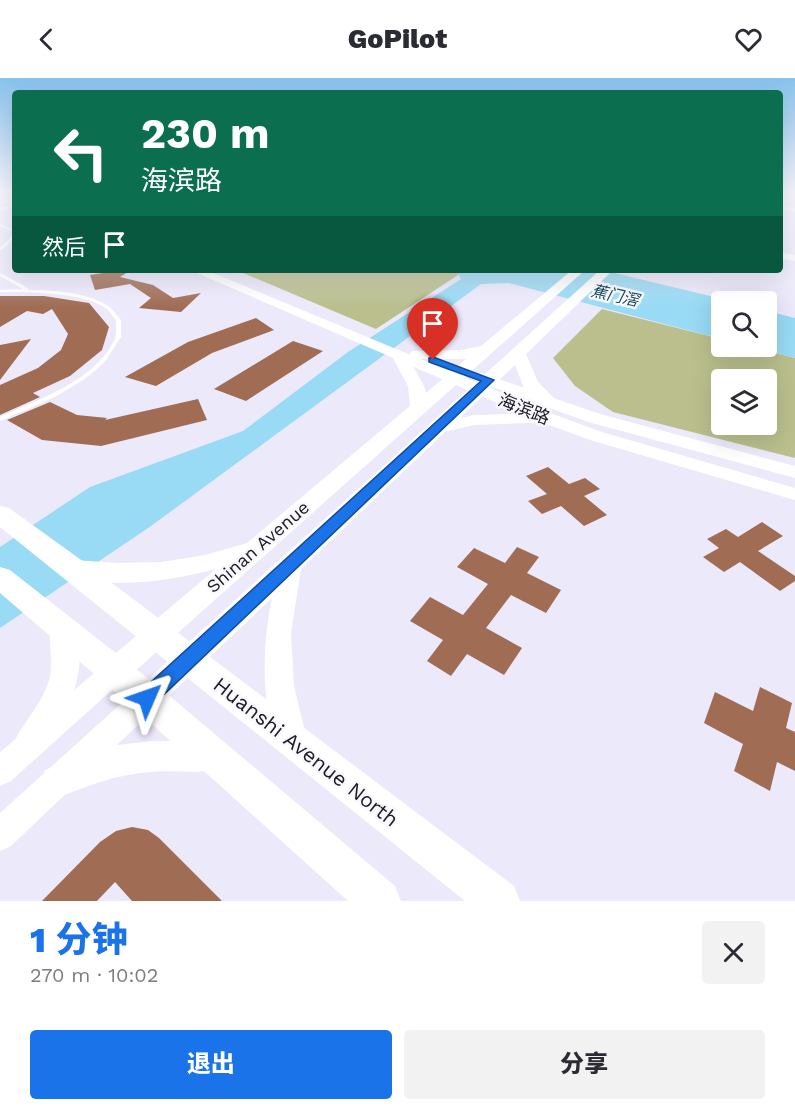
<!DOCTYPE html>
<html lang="zh">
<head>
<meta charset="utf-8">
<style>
	:root { --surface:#fff; --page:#f2f2f3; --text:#2b2b33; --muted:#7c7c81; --accent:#1a73e8 }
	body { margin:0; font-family:"Work Sans","Noto Sans SC",sans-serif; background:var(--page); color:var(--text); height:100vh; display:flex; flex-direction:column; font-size:22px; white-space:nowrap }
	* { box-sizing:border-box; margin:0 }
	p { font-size:20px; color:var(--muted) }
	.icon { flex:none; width:33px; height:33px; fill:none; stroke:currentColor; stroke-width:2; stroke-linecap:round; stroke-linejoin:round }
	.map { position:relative; height:823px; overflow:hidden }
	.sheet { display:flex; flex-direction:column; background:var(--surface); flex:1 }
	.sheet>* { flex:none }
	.hud { position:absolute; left:12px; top:12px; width:771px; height:183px; border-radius:6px; box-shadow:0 6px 24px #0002; background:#0b6e4f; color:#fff; overflow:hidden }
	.buttons { position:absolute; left:711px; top:213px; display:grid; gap:12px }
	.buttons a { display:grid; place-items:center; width:66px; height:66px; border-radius:6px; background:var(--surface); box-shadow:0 6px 24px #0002; font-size:30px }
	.pin { position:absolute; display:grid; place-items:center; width:51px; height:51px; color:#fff; margin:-62px -26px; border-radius:50% 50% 50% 0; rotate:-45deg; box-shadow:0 0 6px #0007 }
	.pin .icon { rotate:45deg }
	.me { position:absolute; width:66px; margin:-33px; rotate:47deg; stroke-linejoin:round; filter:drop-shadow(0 0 4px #0008) }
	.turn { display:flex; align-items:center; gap:21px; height:126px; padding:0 30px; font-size:27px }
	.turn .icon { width:78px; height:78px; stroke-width:2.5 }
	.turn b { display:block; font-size:42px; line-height:51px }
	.then { display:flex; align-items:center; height:57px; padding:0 30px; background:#0003; gap:12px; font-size:22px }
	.round { display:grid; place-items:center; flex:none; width:63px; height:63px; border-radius:6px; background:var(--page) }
	.overview { display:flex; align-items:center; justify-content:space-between; height:102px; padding:0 30px }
	h1 { font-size:36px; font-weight:800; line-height:45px; color:var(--accent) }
	.primary-button { display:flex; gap:12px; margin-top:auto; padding:12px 30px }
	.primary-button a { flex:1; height:69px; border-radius:6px; background:var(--accent); color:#fff; font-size:24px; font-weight:800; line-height:69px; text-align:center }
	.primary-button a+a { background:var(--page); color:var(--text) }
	header { display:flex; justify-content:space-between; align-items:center; height:78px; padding:0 30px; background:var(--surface); font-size:27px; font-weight:800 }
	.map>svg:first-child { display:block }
	.green { fill:#babf8d; fill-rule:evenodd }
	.water { fill:#99daf5 }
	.building { fill:#a06c54 }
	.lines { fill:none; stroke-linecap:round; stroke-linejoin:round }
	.service { fill:#fff; fill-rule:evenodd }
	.minor { fill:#fff; fill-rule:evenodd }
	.tertiary { fill:#fff; fill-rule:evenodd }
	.secondary { fill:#fff; fill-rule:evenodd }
	.primary { fill:#fff; fill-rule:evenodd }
	.route { fill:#1a73e8; stroke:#114b97; stroke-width:1.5 }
	.labels { text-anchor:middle; stroke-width:5; stroke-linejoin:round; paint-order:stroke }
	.far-water-label { font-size:16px; font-style:italic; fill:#13495c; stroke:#f9f8fe }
	.street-label { font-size:18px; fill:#1d1b25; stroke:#f9f8fe }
	.near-street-label { font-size:21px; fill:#1d1b25; stroke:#f9f8fe }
</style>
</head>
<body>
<header><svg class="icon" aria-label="back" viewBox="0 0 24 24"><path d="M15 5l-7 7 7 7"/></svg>GoPilot<svg class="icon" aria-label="heart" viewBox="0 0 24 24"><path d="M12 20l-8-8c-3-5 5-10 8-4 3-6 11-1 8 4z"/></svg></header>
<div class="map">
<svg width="795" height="823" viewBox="0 0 795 823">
	<rect width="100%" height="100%" fill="#ece9fb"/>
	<g class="green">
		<polygon points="236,192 456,192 461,195 376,251"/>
		<path d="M602 231 721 261 722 268 752 269 795 280V380L613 334 575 308 553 280ZM722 302H766V346H722Z"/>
	</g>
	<g class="water">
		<polygon points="456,192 602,192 731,223 722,224 721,261 509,205 481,206 151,448 0,550 0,469 90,409 243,353 348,274 461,201"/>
		<polygon points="767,233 795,240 795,280 752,269 766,268"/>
	</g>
	<g class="building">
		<polygon points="121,192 131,192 120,199 153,207 173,220 201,215 181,234 139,230 151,220 130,206 95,212 90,197"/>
		<polygon points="0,218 44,218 89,225 109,249 102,272 70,298 33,315 40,319 0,337 0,307 38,290 61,272 68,256 52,231 43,236 27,233 0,249"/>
		<polygon points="256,240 274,252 212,275 156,308 125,299 188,264"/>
		<polygon points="31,261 0,302 0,267"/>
		<polygon points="293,263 323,273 246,323 214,311"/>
		<polygon points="198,321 207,342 101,368 42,362 7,342 50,324 77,337 107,340 105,342"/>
		<polygon points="548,389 569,406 585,400 600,411 584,418 607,437 584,448 561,428 542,436 528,423 547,416 526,398"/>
		<polygon points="762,444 783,458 758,473 795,498 795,503 780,513 740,484 724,494 703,479 719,470 707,461 726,451 738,459"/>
		<polygon points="517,469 539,479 527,495 561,512 546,535 511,517 486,550 522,570 504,597 467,576 451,598 427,583 443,562 410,543 430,519 463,537 488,506 457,489 474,470 505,485"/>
		<polygon points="760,609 792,625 786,650 795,654 795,693 777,684 770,713 734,693 743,666 704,645 715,614 753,633"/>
		<polygon points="132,749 148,752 159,760 222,823 132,823 115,804 97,823 42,823 100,764 116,753"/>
	</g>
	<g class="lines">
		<g class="service">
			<polygon points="15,120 15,122 0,126 0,124"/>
			<path d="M0 146 15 153C15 162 8 168 0 172V169L9 161 13 154 0 148Z"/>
			<path d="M0 195 28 210V212C53 212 86 214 108 228 113 231 117 237 121 242V259L106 282 95 293 83 302 57 318 0 343V339C39 321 95 303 115 261 117 255 116 248 116 242 113 239 110 234 107 231 85 214 27 214 0 214V212L23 211 0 198Z"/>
		</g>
		<g class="minor">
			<polygon points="15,125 15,129 0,134 0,130"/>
			<polygon points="780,127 795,130 795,134 780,131"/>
		</g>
		<g class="tertiary">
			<polygon points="780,174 795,177 795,183 780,180"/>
			<polygon points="190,192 206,192 553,336 602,354 795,410 795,422 590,362 541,344"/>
			<polygon points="481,295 600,336 795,388 795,400 588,344 476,303 473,300 476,297"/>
			<polygon points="114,583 123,586 127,594 123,602 11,703 0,708 0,674 105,586"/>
			<polygon points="147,608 157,611 161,620 157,629 11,768 0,773 0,735 137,611"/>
		</g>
		<g class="secondary">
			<path d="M572 192H585L124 603 114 606 104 603 100 594 104 585 216 491C170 503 112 512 65 497L62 491 65 485 74 482 118 485 162 484 205 477 247 465 410 328 408 308 393 280 395 277H407L424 308 426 315 466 281H418L412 279 410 276 412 273 461 272 481 268Z"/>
			<path d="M600 192H613L526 276 538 304 559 325 556 329H544L524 310 515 287 460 340 474 337 547 335 553 336 556 340 553 344 474 347 445 354 301 491 291 555 294 608 307 662 302 672 291 677 280 672C260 627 262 567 272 520L157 629 147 633 137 629 132 620 137 611Z"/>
			<path d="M62 539 71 542C90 579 75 620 55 653 47 666 42 677 28 683L17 679 12 668C23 643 44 625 50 598 54 580 46 556 53 542Z"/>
			<path d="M152 663H213L224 667 229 678 224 689C201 698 175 691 150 694 115 697 90 707 57 720L45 716 41 704 45 692 109 668Z"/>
		</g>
		<g class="primary">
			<polygon points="0,428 9,430 84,484 514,808 520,823 465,823 0,449"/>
			<polygon points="0,489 10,492 159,609 395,808 401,823 348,823 135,631 0,515"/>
		</g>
	</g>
	<linearGradient id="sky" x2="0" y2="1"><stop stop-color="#88c3ed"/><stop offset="0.5" stop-color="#f6f5fd"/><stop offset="1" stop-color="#f6f5fd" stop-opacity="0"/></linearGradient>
	<rect width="795" height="229" fill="url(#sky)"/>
	<polygon class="route" points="433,279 494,302 154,626 147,629 140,626 137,620 140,614 481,303 429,284 429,280"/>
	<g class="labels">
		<g class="far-water-label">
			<text transform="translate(615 217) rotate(13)" y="6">蕉门滘</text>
		</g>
		<g class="street-label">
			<text transform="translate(524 331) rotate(22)" y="6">海滨路</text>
			<text transform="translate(258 469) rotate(-41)" y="6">Shinan Avenue</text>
		</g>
		<g class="near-street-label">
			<text transform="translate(306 674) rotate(38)" y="7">Huanshi Avenue North</text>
		</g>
	</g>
</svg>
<div class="buttons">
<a><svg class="icon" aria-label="search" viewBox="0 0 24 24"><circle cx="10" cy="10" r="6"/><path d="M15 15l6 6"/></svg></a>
<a><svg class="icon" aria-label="layers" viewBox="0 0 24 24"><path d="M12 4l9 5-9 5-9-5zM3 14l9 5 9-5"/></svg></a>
</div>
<div class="pin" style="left:433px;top:282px;background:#d93025"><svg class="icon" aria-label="arrive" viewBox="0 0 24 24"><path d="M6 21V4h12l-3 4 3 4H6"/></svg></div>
<svg class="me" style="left:147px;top:620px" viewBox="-20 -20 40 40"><path d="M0-17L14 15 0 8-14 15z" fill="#1a73e8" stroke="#fff" stroke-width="4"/></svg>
<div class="hud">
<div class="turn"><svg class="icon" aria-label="left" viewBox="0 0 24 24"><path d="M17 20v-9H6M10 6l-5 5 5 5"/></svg><div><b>230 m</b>海滨路</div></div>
<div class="then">然后<svg class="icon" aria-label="arrive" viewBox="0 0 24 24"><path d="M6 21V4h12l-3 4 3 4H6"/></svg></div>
</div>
</div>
<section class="sheet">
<div class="overview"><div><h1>1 分钟</h1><p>270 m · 10:02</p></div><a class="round"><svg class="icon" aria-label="close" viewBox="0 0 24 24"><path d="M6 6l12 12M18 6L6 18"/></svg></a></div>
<div class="primary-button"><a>退出</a><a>分享</a></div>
</section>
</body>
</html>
